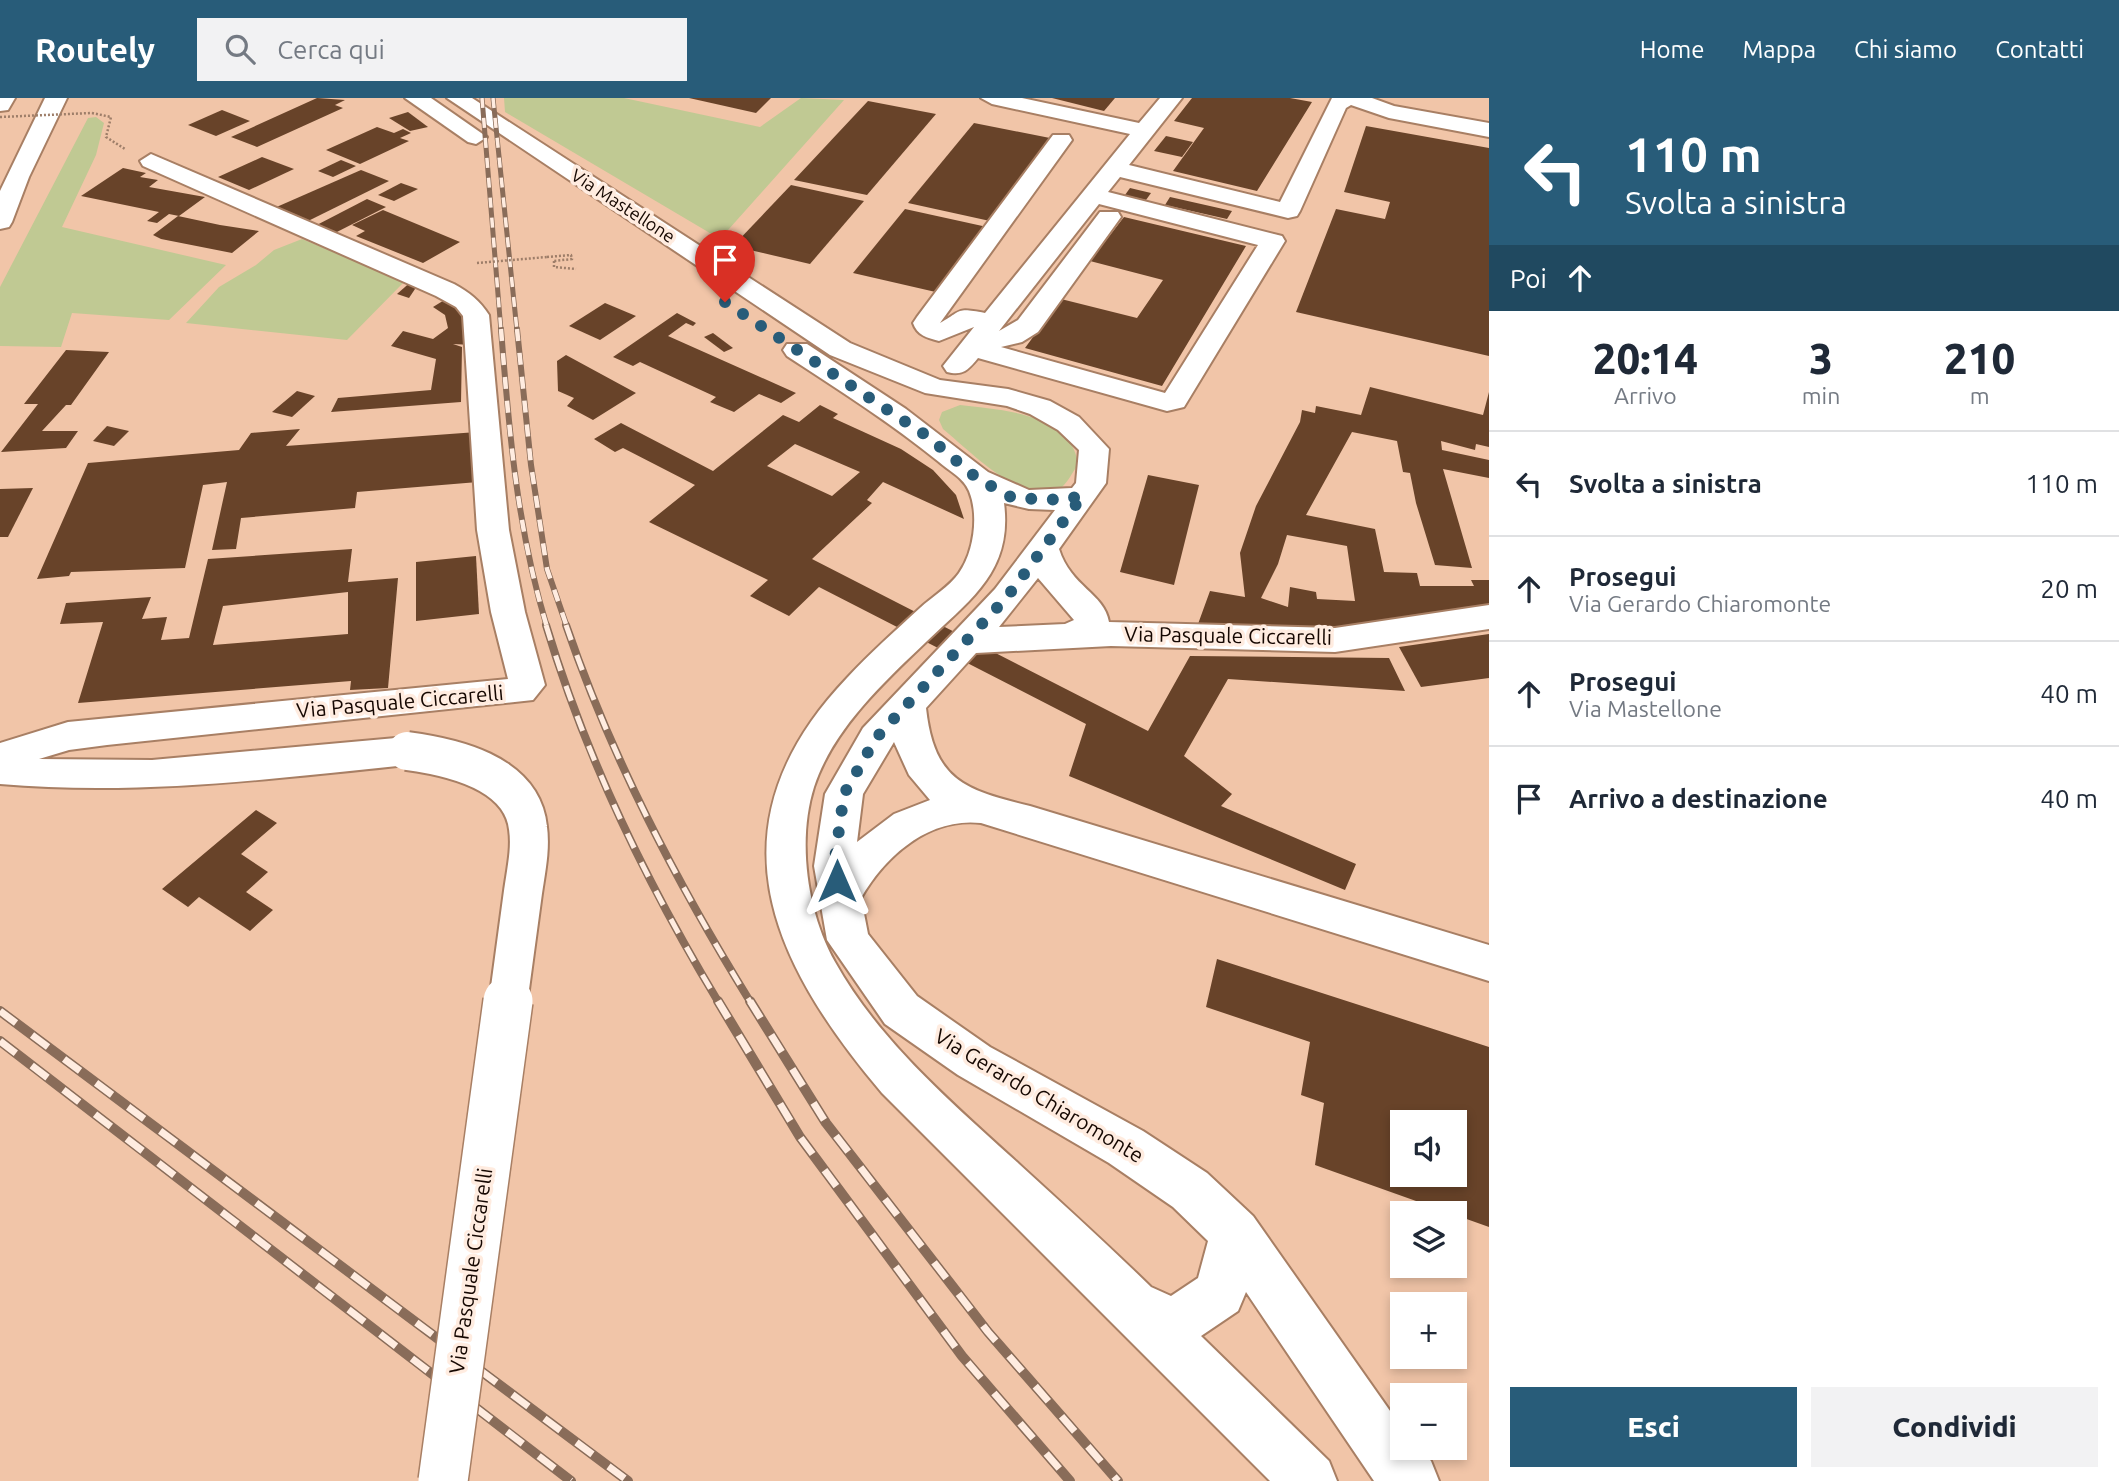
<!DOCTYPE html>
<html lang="it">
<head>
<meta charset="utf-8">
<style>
	:root { --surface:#fff; --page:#f2f2f3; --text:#1f2937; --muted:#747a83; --line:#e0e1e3; --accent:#285c79 }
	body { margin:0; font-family:Ubuntu,sans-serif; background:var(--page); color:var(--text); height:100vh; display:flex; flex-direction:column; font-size:26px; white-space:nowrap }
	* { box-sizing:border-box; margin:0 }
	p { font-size:23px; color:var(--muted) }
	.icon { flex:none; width:38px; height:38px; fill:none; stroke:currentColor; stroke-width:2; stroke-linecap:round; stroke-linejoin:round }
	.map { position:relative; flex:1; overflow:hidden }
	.panel { display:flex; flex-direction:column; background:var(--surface); width:630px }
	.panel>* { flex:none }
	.banner { background:#285c79; color:#fff; overflow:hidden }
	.buttons { position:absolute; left:1390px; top:1012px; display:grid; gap:14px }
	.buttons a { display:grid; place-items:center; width:77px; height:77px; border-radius:0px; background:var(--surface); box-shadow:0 4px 10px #0003; font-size:35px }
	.pin { position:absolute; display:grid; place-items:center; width:60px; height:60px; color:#fff; margin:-72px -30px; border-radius:50% 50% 50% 0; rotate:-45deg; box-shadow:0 0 7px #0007 }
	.pin .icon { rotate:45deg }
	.me { position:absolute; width:77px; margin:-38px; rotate:0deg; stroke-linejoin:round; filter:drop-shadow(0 0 5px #0008) }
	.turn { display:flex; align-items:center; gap:24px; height:147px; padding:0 21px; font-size:32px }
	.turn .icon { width:91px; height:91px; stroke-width:2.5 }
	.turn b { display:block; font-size:49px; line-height:60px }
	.then { display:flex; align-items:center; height:66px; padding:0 21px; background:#0003; gap:14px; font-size:26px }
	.eta { display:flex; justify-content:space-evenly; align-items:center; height:119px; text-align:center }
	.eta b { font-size:42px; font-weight:800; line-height:49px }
	.action { display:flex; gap:14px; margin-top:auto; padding:14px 21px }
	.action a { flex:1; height:80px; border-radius:0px; background:var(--accent); color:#fff; font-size:28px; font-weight:800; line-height:80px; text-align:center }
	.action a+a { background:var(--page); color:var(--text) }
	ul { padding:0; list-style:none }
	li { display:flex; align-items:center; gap:21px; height:105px; padding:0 21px; border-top:2px solid var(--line) }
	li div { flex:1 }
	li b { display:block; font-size:26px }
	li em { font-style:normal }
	header { display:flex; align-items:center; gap:42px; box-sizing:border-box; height:98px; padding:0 35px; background:var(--accent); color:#fff }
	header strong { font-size:33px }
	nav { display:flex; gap:38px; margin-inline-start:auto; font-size:24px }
	.search { width:490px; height:63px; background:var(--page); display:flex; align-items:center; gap:18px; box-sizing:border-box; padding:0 24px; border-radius:0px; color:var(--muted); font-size:26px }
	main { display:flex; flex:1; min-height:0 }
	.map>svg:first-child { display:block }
	.green { fill:#c0c993 }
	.building { fill:#684329; fill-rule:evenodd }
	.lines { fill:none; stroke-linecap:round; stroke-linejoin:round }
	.minor-casing { stroke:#a87f64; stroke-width:4 }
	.highway-casing { stroke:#a87f64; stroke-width:4 }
	.path { stroke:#9e7e69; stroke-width:2.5; stroke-dasharray:2 2; stroke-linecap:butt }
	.minor { fill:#fff; fill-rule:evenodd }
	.highway { fill:#fff; fill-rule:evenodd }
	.rail-far3-casing { stroke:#896c59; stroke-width:5 }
	.rail-far2-casing { stroke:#896c59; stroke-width:6 }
	.rail-far1-casing { stroke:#896c59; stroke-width:8 }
	.rail-casing { stroke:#896c59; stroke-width:10 }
	.rail-far3 { stroke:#ffece0; stroke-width:3.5; stroke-dasharray:10; stroke-linecap:butt }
	.rail-far2 { stroke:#ffece0; stroke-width:4.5; stroke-dasharray:12; stroke-linecap:butt }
	.rail-far1 { stroke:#ffece0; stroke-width:5; stroke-dasharray:16; stroke-linecap:butt }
	.rail { stroke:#ffece0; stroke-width:7; stroke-dasharray:20; stroke-linecap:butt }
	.minor-bridge-far1-casing { stroke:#a87f64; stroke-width:42; stroke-linecap:butt }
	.minor-bridge-casing { stroke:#a87f64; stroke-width:52; stroke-linecap:butt }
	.path-bridge { stroke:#9e7e69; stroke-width:2.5; stroke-dasharray:2 2; stroke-linecap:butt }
	.minor-bridge-far1 { stroke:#fff; stroke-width:38 }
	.minor-bridge { stroke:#fff; stroke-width:49 }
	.route { stroke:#285c79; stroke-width:12; stroke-dasharray:0 21.6 }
	.labels { text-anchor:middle; stroke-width:7; stroke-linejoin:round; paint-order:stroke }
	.far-street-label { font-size:18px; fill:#150701; stroke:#ffece0 }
	.street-label { font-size:21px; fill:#150701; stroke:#ffece0 }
</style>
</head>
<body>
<header>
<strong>Routely</strong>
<div class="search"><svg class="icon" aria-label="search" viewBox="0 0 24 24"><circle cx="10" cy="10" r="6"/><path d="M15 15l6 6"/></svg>Cerca qui</div>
<nav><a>Home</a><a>Mappa</a><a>Chi siamo</a><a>Contatti</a></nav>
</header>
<main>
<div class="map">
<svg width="1489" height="1383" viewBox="0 0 1489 1383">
	<rect width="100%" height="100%" fill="#f1c5a8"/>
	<g class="green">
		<polygon points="504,0 624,0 760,29 801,0 844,2 720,141 505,14"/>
		<polygon points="96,19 104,25 96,57 62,129 226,167 169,222 72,215 61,249 0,248 0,189 88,20"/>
		<polygon points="302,141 405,183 347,242 186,225 219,189 256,167 274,152"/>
		<path d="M960 307C1001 312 1073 315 1078 367 1073 373 1068 384 1062 389 1027 413 969 352 943 331L939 322 942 314Z"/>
	</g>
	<g class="building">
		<polygon points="317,0 345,2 335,7 343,10 257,49 231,39"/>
		<polygon points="689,0 771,0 756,15"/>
		<polygon points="1052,0 1115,0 1104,13"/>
		<polygon points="1192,0 1290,0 1312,4 1257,93 1173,73 1204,30 1174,23"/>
		<polygon points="868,3 936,16 867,97 794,82"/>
		<polygon points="222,12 250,23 216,38 188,27"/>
		<polygon points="408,14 428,29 410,33 389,20"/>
		<polygon points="974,25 1050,40 990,123 908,105"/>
		<polygon points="1366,28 1489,50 1489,258 1296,214 1336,111 1385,121 1390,104 1344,94"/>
		<polygon points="377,29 394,35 403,31 411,35 400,40 409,43 360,66 326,52"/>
		<polygon points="1166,38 1193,44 1182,59 1154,53"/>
		<polygon points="262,59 294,71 249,92 218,79"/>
		<polygon points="341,62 356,68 333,79 318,73"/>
		<polygon points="123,70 146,75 140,79 158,82 149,89 205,99 179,118 169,116 157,125 147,123 159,114 81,98"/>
		<polygon points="361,72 389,83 304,125 272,111"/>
		<polygon points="401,85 418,91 394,103 378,97"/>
		<polygon points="791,87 864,103 810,166 733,148"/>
		<polygon points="1130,90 1151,95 1146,102 1125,97"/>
		<polygon points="1170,99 1232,113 1227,121 1165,107"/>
		<polygon points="367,101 386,109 329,138 311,130"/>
		<polygon points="905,111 987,129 940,195 853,175"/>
		<polygon points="383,112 460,144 423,165 356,138 365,133 352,127"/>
		<polygon points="178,118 220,127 259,133 232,155 161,141 153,137"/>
		<polygon points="1124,119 1246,148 1162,288 1025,250 1061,201 1137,220 1163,182 1090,163"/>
		<polygon points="413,182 415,191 409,200 397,196"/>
		<polygon points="446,201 456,206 466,218 472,247 453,246 462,249 461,304 331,314 338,300 431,292 436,261 391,248 403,233 433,241 448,230 445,217 433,209"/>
		<polygon points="605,205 636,218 600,242 569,228"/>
		<polygon points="677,215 696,225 693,228 686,225 668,238 796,295 781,305 759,296 734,314 710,304 716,299 640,264 633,268 613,259"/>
		<polygon points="713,235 733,250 724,254 704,239"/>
		<polygon points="66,252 109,254 71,307 66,307 42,333 78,333 66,350 1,354 38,306 24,306"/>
		<polygon points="566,257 636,295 593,322 567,308 574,300 558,293 557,263"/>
		<path d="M1370 289 1483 317 1489 294V349L1476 346 1475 352 1441 343 1442 352 1489 362V380L1443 371 1472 470 1435 467 1416 405 1410 375 1403 374 1397 343 1352 334 1306 417 1375 431 1384 474 1417 475 1420 488H1474L1471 482H1489V509L1388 527 1268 536 1230 533 1198 526 1210 493 1245 499 1240 455 1256 408 1300 324 1302 312 1315 315 1316 308 1361 317ZM1287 437 1347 448 1355 503 1317 501 1316 494 1290 489 1288 509 1261 500 1278 466Z"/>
		<polygon points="297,293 315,298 292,319 272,314"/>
		<path d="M820 307 838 316 833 320 901 351 933 372 956 397 964 421 883 384 867 402 872 405 812 461 1148 633 1190 558 1389 560 1405 593 1228 581 1184 658 1232 696 1221 708 1356 766 1345 792 1069 678 1086 626 819 489 789 518 750 498 768 482 649 424 695 387 623 350 615 354 594 341 621 325 713 373 783 317 799 324ZM795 346 860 374 832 398 767 368Z"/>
		<polygon points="107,328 129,333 114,348 93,343"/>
		<polygon points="300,331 286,348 477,334 478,384 357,394 355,410 241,420 236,451 212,452 227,384 203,387 185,470 71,474 69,478 37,481 88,365 239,352 251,335"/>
		<polygon points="1148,377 1199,387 1174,487 1120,474"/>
		<polygon points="33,390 8,439 0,439 0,391"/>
		<path d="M352 451 348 484 398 480 388 590 350 592 351 583 78 605 103 524 60 526 66 505 151 499 142 521 167 519 161 542 189 540 208 461ZM348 494V536L213 547 223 508Z"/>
		<polygon points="476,458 479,516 416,523 416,464"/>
		<polygon points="1489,536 1489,580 1421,589 1399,549"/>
		<polygon points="256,712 277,725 241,756 268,774 246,794 273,812 250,833 199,799 188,809 162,791"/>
		<path d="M1217 861 1489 949V1129L1315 1067 1324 1005 1301 997 1310 944 1206 909ZM1402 1024H1454V1076H1402Z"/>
	</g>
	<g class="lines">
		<defs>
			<g id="minor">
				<polygon points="405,0 431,0 487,39 476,46 468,44"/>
				<path d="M447 0H472L850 245 940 282 1008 291 1050 303 1079 319 1109 351 1106 385 1059 451C1071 489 1104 495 1109 524L1335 530 1489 507V531L1335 554 1111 548 976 555 926 610C934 683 965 692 1030 708L1489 847V883L981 725C929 719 885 758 861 800L868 836 917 898 990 949 1143 1033 1207 1075 1253 1118 1402 1330V1349H1418L1431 1363 1439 1383H1374L1246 1194 1238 1213 1201 1238 1329 1363 1337 1383H1270L882 995C768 860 708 726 847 580 870 555 895 533 920 510 932 499 950 488 959 475 974 454 979 417 969 393 964 380 949 373 939 364 891 325 839 292 787 258L783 252 787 246H807L906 311 988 374 1029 392 1072 390 1076 385 1079 352 1058 332 1030 316 1007 308 925 295 830 257ZM1004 405 1029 411 1055 412 995 491 863 630 825 696 814 768 827 842 885 926 958 977 1109 1065 1173 1109 1208 1143 1198 1180 1171 1198 1151 1189C1108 1147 1064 1107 1019 1066 953 1006 879 943 835 864 807 814 797 743 814 689 833 631 883 585 926 544 970 502 1013 473 1004 405ZM1038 480 1074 522 1065 526 999 529ZM894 644 909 677 930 702 894 716 857 744 863 696Z"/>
				<path d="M981 0H1022L1139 25 1160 0H1182L1129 67 1280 104 1332 0H1372L1394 8 1489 25V39L1389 20 1351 7 1346 10 1300 113 1297 118 1288 120 1120 79 1108 94 1282 138 1285 143 1184 309 1167 313 978 260C968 272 963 278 947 274L943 268 974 229 939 243C927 240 917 237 913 225L917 219 1053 37H1069L1072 42 940 225C962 213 955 209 985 215L1130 36 992 6ZM1099 106 1258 147 1165 295 1001 249 1022 244 1038 234 1121 119 1118 114H1100L1018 222 999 233Z"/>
				<path d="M151 56 454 186C470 195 479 202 489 217L509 432 525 514 545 587 533 602 107 647 69 652 39 661 152 662 407 639 420 643 426 653 420 663 407 667C271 681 137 698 0 686V645L68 624 508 581 491 514 477 432 463 218 456 209 436 198 143 68 140 63Z"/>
			</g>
			<g id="highway">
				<polygon points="0,0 15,0 8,12 0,13"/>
				<polygon points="45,0 67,0 29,79 12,124 9,129 0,131 0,93"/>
			</g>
		</defs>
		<use href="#minor" class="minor-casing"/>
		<use href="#highway" class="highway-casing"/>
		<g class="path">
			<polyline points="92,15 111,19 106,39 125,51"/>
			<polyline points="547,159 571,157 572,161 554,163"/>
			<polyline points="554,163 554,169 576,171"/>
		</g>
		<use href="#minor" class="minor"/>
		<use href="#highway" class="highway"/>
		<defs>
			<g id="rail-far3">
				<polyline points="482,0 501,233"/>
				<polyline points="493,0 517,233"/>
			</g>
			<g id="rail-far2">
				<path d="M501 231C509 333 517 431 547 529"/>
				<polyline points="517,231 531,367 547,471 567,529"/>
			</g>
			<g id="rail-far1">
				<path d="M546 527C586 660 647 786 719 905"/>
				<path d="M566 527C612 661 677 785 751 905"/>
			</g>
			<g id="rail">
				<polyline points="718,903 800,1039 962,1258 1070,1383"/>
				<polyline points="750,903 826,1025 988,1234 1118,1383"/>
				<polyline points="0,913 628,1383"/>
				<polyline points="0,943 571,1383"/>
			</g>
		</defs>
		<use href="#rail-far3" class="rail-far3-casing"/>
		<use href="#rail-far2" class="rail-far2-casing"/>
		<use href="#rail-far1" class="rail-far1-casing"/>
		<use href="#rail" class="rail-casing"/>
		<use href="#rail-far3" class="rail-far3"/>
		<use href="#rail-far2" class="rail-far2"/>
		<use href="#rail-far1" class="rail-far1"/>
		<use href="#rail" class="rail"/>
		<defs>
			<path id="minor-bridge-far1" d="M407 653C452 659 522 674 528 730 531 751 526 773 523 794 518 831 513 868 508 905"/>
			<polyline id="minor-bridge" points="443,1383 508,903"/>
		</defs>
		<use href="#minor-bridge-far1" class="minor-bridge-far1-casing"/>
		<use href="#minor-bridge" class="minor-bridge-casing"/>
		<g class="path-bridge">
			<polyline points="0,19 92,15"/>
			<polyline points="477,165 547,159"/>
		</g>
		<use href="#minor-bridge-far1" class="minor-bridge-far1"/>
		<use href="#minor-bridge" class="minor-bridge"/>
	</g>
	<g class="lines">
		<polyline class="route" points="725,204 927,338 978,381 1013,400 1065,402 1083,397 1007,499 876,640 844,696 834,768 837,783"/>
	</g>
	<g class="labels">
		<g class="far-street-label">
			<text transform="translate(623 108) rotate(33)" y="6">Via Mastellone</text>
		</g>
		<g class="street-label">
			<text transform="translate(1228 538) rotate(1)" y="7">Via Pasquale Ciccarelli</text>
			<text transform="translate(400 604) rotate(-5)" y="7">Via Pasquale Ciccarelli</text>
			<text transform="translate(1039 998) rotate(31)" y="7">Via Gerardo Chiaromonte</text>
			<text transform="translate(471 1173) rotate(-82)" y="7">Via Pasquale Ciccarelli</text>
		</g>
	</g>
</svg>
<div class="buttons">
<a><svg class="icon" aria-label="sound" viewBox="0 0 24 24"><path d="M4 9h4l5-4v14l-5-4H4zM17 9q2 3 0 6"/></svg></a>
<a><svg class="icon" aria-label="layers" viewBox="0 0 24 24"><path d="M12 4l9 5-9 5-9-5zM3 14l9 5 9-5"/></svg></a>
<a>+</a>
<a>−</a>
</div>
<div class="pin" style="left:725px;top:204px;background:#d93025"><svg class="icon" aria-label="arrive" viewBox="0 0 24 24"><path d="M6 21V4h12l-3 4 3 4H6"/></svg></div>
<svg class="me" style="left:837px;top:783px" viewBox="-20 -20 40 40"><path d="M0-17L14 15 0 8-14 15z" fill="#285c79" stroke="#fff" stroke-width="4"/></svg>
</div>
<section class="panel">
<div class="banner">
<div class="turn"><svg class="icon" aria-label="left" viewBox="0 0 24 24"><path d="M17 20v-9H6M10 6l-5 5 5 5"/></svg><div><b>110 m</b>Svolta a sinistra</div></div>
<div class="then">Poi<svg class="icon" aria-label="ahead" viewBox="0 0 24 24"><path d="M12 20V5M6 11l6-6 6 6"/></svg></div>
</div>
<div class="eta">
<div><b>20:14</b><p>Arrivo</p></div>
<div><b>3</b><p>min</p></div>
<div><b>210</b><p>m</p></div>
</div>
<ul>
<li><svg class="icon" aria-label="left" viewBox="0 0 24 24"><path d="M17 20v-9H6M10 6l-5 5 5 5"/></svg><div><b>Svolta a sinistra</b></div><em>110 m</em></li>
<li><svg class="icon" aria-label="ahead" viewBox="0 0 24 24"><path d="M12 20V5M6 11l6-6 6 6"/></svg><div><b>Prosegui</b><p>Via Gerardo Chiaromonte</p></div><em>20 m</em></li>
<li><svg class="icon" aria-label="ahead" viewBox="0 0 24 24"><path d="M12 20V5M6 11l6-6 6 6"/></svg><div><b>Prosegui</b><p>Via Mastellone</p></div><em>40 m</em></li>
<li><svg class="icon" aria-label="arrive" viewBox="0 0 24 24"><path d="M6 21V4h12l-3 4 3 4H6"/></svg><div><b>Arrivo a destinazione</b></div><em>40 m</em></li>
</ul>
<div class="action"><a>Esci</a><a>Condividi</a></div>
</section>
</main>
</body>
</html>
